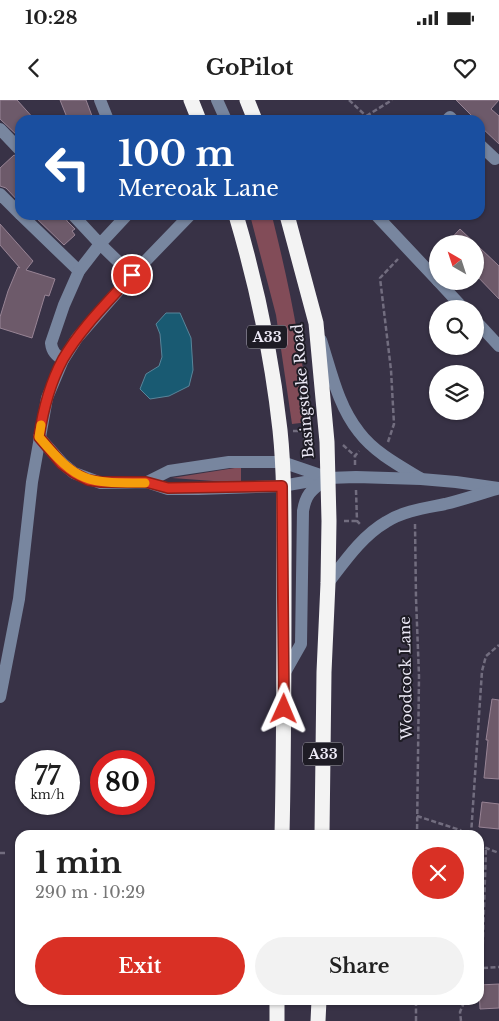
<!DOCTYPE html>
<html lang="en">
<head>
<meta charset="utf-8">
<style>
	:root { --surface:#fff; --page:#f2f2f2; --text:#222; --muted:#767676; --accent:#d93025 }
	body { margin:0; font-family:"Libre Baskerville",serif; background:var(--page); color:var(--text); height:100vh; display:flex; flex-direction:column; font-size:19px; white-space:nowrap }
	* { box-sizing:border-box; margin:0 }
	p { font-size:16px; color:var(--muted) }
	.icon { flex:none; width:28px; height:28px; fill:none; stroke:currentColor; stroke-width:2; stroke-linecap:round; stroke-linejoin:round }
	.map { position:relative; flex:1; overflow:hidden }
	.details { position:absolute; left:15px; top:730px; width:469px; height:175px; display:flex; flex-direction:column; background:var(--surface); border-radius:15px; box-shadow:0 1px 4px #0004 }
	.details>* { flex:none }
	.hud { position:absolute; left:15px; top:15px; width:470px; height:105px; border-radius:15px; box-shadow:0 1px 4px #0004; background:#1a4fa0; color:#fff; overflow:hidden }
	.needle { width:32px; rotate:321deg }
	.tools { position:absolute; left:429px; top:135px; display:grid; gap:10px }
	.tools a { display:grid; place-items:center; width:55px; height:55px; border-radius:50%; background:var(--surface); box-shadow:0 1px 4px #0004; font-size:25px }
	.speed { position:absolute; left:15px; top:650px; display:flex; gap:10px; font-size:25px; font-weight:700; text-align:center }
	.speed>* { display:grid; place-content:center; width:65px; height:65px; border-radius:50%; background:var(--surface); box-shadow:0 1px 4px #0004; line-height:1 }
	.speed small { font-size:12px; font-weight:400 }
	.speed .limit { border:8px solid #d22; background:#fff; color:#111 }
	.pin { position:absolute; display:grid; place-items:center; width:42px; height:42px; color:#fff; margin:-21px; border:2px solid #fff; border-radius:50%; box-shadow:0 1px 5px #0007 }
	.me { position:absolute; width:55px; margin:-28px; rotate:1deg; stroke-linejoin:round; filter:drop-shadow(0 0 4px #0008) }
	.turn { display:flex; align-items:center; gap:18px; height:105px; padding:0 20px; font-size:22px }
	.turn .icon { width:65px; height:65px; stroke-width:2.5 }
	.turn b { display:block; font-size:35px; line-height:42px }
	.round { display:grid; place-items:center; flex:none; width:52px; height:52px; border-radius:26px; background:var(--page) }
	.overview { display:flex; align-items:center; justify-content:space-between; height:85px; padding:0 20px }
	h1 { font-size:30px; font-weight:700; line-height:38px }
	.primary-button { display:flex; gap:10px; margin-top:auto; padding:10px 20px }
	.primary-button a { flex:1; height:58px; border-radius:30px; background:var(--accent); color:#fff; font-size:20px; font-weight:700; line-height:58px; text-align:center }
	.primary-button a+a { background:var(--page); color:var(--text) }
	.status { display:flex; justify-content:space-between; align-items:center; height:35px; padding:0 25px; background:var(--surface); direction:ltr }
	.status svg { height:14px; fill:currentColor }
	header { display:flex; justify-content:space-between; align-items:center; height:65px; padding:0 20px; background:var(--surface); font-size:22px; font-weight:700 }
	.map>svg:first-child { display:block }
	.green { fill:#824c58 }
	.water { fill:#195a72; stroke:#59859a }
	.building { fill:#6d5a6a; stroke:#988495 }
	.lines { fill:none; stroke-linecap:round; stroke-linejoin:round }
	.path { stroke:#726d7f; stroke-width:2.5; stroke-dasharray:5 2.5; stroke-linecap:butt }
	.minor { stroke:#78869f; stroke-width:12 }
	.highway { stroke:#f3f3f3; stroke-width:15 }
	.route-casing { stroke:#8d1f18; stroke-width:12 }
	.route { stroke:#d93025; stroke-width:9 }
	.slow { stroke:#f59e0b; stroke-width:9 }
	.labels { text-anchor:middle; stroke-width:4; stroke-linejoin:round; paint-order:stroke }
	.shield { fill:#1e1c25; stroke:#afacb8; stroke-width:1 }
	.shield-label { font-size:14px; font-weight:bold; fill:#edeaf7 }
	.street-label { font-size:15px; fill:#edeaf7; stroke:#1e1c25 }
</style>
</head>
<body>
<div class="status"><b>10:28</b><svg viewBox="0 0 49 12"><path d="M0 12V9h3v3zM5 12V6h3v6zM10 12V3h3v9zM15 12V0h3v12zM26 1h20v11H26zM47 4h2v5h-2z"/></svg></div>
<header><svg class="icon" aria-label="back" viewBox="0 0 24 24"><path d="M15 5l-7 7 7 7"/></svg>GoPilot<svg class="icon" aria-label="heart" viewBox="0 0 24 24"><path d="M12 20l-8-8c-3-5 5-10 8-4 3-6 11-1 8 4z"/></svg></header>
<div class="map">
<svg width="499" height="921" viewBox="0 0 499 921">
	<rect width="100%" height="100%" fill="#383246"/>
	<g class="green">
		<path d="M250 115 272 116C289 184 303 252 309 322L292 324 276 215Z"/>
		<polygon points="241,367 241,383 172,378"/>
	</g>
	<polygon class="water" points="166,213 180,213 191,238 193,270 189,286 169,296 150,299 140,289 146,274 159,266 162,257 160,234 156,224"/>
	<g class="building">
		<polygon points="0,0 17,0 35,20 20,20 20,38 0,19"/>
		<polygon points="60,0 86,0 92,16 81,20 68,20"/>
		<polygon points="456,0 499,0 491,9 499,16 499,44 480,26 480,20 476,20"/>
		<polygon points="14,55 20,58 20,103 6,88 0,86 0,68"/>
		<polygon points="33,115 65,115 67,121 75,129 72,131 75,135 64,145"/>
		<polygon points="0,124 33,161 26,170 55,179 49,196 45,195 32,238 0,228 0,217 8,191 18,167 20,168 0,145"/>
		<polygon points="460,129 499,166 499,199 475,174 475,144 446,144"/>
		<polygon points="492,599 499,600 499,679 484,678 488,640 486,640"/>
		<polygon points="482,702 499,704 499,729 479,727"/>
		<polygon points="499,884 499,908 480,909 479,885"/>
	</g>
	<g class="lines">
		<g class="path">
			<polyline points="349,0 366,16"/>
			<polyline points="360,20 392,0"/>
			<polyline points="293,331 303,331 305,341 313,342"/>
			<polyline points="388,342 394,324 391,270 380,178 398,159"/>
			<polyline points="343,345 355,356"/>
			<polyline points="355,365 355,356 359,351"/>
			<polyline points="356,390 357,421 360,424"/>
			<polyline points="344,421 357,421"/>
			<polyline points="415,424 416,498 419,576 417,735"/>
			<polyline points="417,716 460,730 467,735"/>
			<polyline points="471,735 482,571 486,556 499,545"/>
			<polyline points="479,743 486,748 499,753"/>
			<polyline points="0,753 6,753"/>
			<polyline points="483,868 499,867"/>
			<polyline points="479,874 482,868 486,748"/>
			<polyline points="416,921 416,900"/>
			<polyline points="461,921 460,912 465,900"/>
		</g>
		<g class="minor">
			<polyline points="100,0 108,20"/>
			<polyline points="217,0 226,20"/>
			<polyline points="447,20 450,17 453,20"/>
			<polyline points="0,29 20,50"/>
			<polyline points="480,45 495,59"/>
			<polyline points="0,94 20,114"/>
			<polyline points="21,115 79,171"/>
			<polyline points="73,115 100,144 127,115"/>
			<polyline points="376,115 438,181"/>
			<polyline points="438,181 464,209"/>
			<polyline points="475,220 499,246"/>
			<path d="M321 240C331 271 338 306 359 332 374 352 398 365 420 378"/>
			<path d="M63 260C56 255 52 252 51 243L64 205 79 171 100 144 132 175"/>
			<polyline points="39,337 63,364 74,373 101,383 147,382 168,389 198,389 282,386 328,378 356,377 421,379 456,382 499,388"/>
			<polyline points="147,382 169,371 229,362 282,362 326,377"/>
			<path d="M328 483C345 461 362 436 386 422 403 411 425 408 445 404 462 400 479 394 497 389"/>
			<path d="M284 574 301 544 303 411C306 393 312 390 326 379"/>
			<polyline points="0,597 19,499 32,382 47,298 63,260 77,238 132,175 190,115"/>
		</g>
		<g class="highway">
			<polyline points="191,0 199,20"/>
			<polyline points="247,0 255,20"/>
			<path d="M236 115C257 186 272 257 280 330 285 378 284 429 284 477 284 563 284 649 282 735"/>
			<polyline points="287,115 316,223 327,342 329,421 328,483 324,572 322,735"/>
			<polyline points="277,921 277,900"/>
			<polyline points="318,921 319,900"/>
		</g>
	</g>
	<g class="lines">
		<defs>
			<path id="route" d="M132 175C108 202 81 228 63 259 50 283 43 310 39 337L62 364 74 373 88 380 101 382H146L168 388 282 386 284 609"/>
		</defs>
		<use href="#route" class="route-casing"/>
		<use href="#route" class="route"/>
		<path class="slow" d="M41 325 39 337C78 383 86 383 145 383"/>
	</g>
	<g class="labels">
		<g class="shield">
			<rect x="247" y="225.5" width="40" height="23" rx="4"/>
			<rect x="303" y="642.5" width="40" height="23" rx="4"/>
		</g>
		<g class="shield-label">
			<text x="267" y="242">A33</text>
			<text x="323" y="659">A33</text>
		</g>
		<g class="street-label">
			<text transform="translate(303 291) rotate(-95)" y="5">Basingstoke Road</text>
			<text transform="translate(406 578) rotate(-91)" y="5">Woodcock Lane</text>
		</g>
	</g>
</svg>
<div class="tools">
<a><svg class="needle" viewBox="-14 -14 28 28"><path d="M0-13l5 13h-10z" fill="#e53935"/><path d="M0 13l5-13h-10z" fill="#767676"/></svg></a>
<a><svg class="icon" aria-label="search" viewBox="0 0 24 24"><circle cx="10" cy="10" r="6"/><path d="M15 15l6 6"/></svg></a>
<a><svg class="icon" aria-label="layers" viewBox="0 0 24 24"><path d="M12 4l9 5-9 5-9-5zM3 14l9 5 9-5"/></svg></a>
</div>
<div class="speed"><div>77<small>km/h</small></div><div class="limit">80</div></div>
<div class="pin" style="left:132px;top:175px;background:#d93025"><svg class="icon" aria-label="arrive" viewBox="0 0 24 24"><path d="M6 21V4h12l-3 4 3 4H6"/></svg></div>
<svg class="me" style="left:284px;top:609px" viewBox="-20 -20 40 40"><path d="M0-17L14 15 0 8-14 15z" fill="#d93025" stroke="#fff" stroke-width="4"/></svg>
<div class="hud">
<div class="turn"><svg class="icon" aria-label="left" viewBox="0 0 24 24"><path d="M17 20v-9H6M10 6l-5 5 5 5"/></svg><div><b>100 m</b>Mereoak Lane</div></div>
</div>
<section class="details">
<div class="overview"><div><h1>1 min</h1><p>290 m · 10:29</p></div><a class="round" style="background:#d93025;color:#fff"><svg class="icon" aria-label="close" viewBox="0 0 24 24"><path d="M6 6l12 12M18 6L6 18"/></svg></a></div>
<div class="primary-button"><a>Exit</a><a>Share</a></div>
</section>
</div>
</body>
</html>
